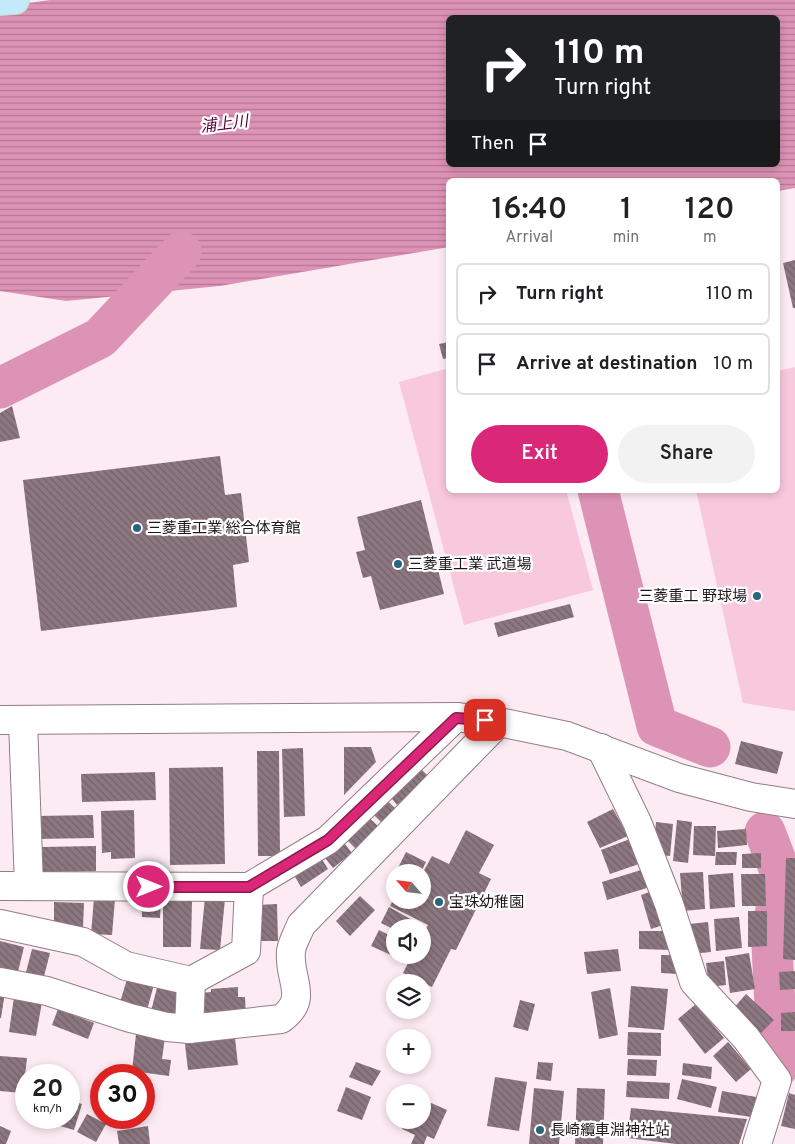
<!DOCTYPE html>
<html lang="en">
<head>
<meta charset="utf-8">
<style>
	:root { --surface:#fff; --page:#f2f2f2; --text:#202124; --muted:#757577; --line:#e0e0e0; --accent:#db2777 }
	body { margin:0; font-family:Overpass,"Noto Sans JP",sans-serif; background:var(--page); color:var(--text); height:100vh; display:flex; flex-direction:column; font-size:19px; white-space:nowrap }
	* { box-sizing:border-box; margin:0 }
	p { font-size:16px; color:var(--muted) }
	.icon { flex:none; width:28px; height:28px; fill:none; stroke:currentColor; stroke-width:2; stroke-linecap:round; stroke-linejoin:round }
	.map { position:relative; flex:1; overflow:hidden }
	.panel { position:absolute; left:446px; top:178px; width:334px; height:315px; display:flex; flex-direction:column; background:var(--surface); border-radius:8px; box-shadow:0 2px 8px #0003 }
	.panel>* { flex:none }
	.guide { position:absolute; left:446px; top:15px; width:334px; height:152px; border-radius:8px; box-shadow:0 2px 8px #0003; background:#202124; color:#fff; overflow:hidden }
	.needle { width:32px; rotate:298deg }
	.fabs { position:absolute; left:386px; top:864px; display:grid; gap:10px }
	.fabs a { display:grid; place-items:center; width:45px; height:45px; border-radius:50%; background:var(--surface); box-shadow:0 2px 8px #0003; font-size:25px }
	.speed { position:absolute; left:15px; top:1064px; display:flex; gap:10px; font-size:25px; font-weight:700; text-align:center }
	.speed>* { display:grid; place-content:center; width:65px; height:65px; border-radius:50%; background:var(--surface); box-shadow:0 2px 8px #0003; line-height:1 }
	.speed small { font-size:12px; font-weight:400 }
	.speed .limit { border:8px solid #d22; background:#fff; color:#111 }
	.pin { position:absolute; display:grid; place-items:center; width:42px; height:42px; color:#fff; margin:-21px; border-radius:10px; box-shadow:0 2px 8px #0006 }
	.me { position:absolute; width:55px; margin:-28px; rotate:90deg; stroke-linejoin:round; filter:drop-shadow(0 0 4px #0008) }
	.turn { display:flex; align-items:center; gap:18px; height:105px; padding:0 25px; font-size:22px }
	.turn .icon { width:65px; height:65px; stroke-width:2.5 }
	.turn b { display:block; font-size:35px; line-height:42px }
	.then { display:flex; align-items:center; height:48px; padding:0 25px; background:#0003; gap:10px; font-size:19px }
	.eta { display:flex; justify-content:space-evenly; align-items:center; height:85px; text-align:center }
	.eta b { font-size:30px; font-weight:600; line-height:35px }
	.primary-button { display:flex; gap:10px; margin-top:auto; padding:10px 25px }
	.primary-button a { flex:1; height:58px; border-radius:30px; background:var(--accent); color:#fff; font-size:20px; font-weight:600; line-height:58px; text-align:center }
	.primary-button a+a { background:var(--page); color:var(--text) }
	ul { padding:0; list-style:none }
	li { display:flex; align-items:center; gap:15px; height:62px; margin:0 10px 8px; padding:0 15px; border:2px solid var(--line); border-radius:8px }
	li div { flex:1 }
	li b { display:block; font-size:19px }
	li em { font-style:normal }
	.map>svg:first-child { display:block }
	.pitch { fill:#f8c8dd }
	.water { fill:url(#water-rules); fill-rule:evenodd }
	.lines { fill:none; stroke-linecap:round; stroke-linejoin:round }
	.river { stroke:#dd93b5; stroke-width:41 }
	.building { fill:url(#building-back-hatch) }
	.minor-casing { stroke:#917d85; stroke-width:30 }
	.major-casing { stroke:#d2d1d1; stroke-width:30 }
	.minor { stroke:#fff; stroke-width:28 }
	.major { stroke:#c4e9f8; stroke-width:28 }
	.route-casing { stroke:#8e194d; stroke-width:12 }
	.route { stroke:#db2777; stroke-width:9 }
	.poi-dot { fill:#27667c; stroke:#fff; stroke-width:2 }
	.labels { text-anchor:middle; stroke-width:4.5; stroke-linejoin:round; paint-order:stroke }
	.poi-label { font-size:15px; fill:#1f171b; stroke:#fff; text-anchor:start }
	.water-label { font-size:16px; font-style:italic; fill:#580037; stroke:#fff }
</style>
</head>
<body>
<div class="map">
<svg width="795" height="1144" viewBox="0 0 795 1144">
	<defs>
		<pattern id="water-rules" width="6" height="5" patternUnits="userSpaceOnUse" patternTransform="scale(1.25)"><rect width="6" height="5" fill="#dd93b5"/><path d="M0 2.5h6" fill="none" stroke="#b37792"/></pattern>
		<pattern id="building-back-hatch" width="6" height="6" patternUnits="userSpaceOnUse" patternTransform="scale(1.25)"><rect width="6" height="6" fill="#8c7780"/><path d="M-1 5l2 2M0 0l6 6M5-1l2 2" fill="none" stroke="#726168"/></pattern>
	</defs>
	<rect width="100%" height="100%" fill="#fdebf3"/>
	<g class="pitch">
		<polygon points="795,367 795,711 743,703 696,490 778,490 778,371"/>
		<polygon points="449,368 449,490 566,490 593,590 464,625 399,382"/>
	</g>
	<path class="water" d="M50 0H795V188L778 191V180H449V247L220 286 66 301 0 291V7ZM449 18H778V165H449Z"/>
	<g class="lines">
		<g class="river">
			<polyline points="0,388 100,338 181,252"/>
			<polyline points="598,490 657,726 710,747"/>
			<polyline points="765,832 780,871 772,946 778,1067"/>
		</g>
	</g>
	<g class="building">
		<polygon points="795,260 795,308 793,308 783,263"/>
		<polygon points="449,342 449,358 443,359 439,344"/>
		<polygon points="12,406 20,438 0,442 0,413"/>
		<polygon points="220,456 225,495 241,493 249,562 233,565 237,607 41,631 23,480"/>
		<polygon points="421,500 444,594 380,610 371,576 363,578 356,552 365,550 357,517"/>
		<polygon points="570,604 574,617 498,637 494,623"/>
		<polygon points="741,741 783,752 777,774 735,764"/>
		<polygon points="344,747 371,747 376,762 344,795"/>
		<polygon points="303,748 305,816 284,817 282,749"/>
		<polygon points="257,751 279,751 280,856 258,856"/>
		<polygon points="223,767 225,864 170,865 169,768"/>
		<polygon points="419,767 429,777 397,805 388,794"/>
		<polygon points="155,772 156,800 82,802 81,774"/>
		<polygon points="383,797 395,808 382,823 370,811"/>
		<polygon points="613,809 628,836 600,848 587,822"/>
		<polygon points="134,810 135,858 111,859 111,852 102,853 101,811"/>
		<polygon points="365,814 379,827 357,850 344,837"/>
		<polygon points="93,815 94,838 36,839 36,816"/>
		<polygon points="677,820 692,822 688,863 673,861"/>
		<polygon points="656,822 673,824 670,856 653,854"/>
		<polygon points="694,826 716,826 715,856 693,855"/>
		<polygon points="746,829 747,845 718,848 717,831"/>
		<polygon points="466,830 494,845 479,873 491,879 456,950 451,949 432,987 403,973 412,955 422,955 422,936 428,925 390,906 395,896 395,900 422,900 422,874 432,856 449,864"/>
		<polygon points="341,839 352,853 333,868 322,854"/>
		<polygon points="630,839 639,864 610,874 601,850"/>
		<polygon points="96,846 96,871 42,872 42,847"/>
		<polygon points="406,852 426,862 421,872 396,872"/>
		<polygon points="716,852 737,852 736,865 715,865"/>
		<polygon points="318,853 328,869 301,887 291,870"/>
		<polygon points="761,853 761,868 742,868 742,854"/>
		<polygon points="786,858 795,858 795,960 783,959"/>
		<polygon points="641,870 647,888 607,900 602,882"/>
		<polygon points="703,872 705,909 683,911 680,873"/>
		<polygon points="733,873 735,907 710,909 708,875"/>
		<polygon points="741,874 765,874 766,906 742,906"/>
		<polygon points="655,890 666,924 651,929 641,895"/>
		<polygon points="142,896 161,897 160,918 142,917"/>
		<polygon points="360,896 375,910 350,936 336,921"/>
		<polygon points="205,897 225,899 220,950 200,949"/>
		<polygon points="94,898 115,899 112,935 91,934"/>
		<polygon points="163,900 192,900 191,947 163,947"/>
		<polygon points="54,902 84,903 83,928 54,927"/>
		<polygon points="277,904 278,941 259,941 258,905"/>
		<polygon points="389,907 414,921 410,928 395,928 395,930 381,923"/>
		<polygon points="748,911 767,911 767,946 748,947"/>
		<polygon points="739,917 742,948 716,951 714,919"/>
		<polygon points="708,922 711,952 691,954 689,924"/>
		<polygon points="379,930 395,938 393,956 371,946"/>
		<polygon points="639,931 672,931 672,950 639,949"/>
		<polygon points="0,941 24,947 17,976 0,972"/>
		<polygon points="32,949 50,953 43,980 25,976"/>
		<polygon points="618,949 621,971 587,974 584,952"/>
		<polygon points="749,953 755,989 730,993 725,957"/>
		<polygon points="661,955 678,955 678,974 661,973"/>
		<polygon points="724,961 726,985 709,987 706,963"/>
		<polygon points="795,971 795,989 780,990 779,972"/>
		<polygon points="129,973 155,981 147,1010 120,1002"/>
		<polygon points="159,980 188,987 180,1018 151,1011"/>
		<polygon points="631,986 668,989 664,1030 628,1027"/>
		<polygon points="238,987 238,997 245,997 246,1017 202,1020 200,993 211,992 211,989"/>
		<polygon points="610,988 618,1035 599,1039 591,992"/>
		<polygon points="0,991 5,992 1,1018 0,1018"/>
		<polygon points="746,994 774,1020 758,1036 731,1011"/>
		<polygon points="14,997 42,1002 36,1036 9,1032"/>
		<polygon points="520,1000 535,1004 528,1031 513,1027"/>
		<polygon points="696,1004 724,1038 705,1054 678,1019"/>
		<polygon points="58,1009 94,1023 88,1039 52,1025"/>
		<polygon points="795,1012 795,1031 781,1031 781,1013"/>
		<polygon points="628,1032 661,1033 661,1056 627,1055"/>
		<polygon points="136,1034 165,1037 162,1059 171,1060 169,1076 132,1071"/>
		<polygon points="235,1038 238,1065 188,1070 185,1044"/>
		<polygon points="728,1042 751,1069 736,1082 713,1056"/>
		<polygon points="0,1056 27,1058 23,1093 0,1091"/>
		<polygon points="628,1059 657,1060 656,1076 627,1075"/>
		<polygon points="356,1062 381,1071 372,1086 349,1077"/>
		<polygon points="538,1062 553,1063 551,1081 536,1079"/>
		<polygon points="683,1063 712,1067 711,1079 682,1075"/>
		<polygon points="495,1077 527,1082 519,1131 487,1126"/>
		<polygon points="682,1079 717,1087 711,1108 677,1099"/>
		<polygon points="627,1081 670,1083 669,1099 626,1097"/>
		<polygon points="346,1087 371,1097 362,1120 337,1111"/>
		<polygon points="534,1088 564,1091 559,1144 529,1144"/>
		<polygon points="577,1088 605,1089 603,1144 575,1144"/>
		<polygon points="722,1091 762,1098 758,1118 718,1112"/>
		<polygon points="789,1093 795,1095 795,1129 781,1126"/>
		<polygon points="422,1099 447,1110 434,1139 427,1136 424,1144 411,1144 415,1135 402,1129 406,1120 422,1120"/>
		<polygon points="69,1100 82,1104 74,1130 32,1118 69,1118"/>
		<polygon points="631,1108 747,1119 739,1144 676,1144 627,1138"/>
		<polygon points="87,1114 106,1124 96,1142 77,1132"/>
		<polygon points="0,1126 11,1131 6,1144 0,1144"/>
		<polygon points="148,1126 150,1144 119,1144 117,1131"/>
	</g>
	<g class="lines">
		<defs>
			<g id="minor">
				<polyline points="0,720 456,717 499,722 567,736 679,778 751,797 795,804"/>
				<polyline points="23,721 29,886"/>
				<polyline points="601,748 637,822 669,904 694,982 746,1038 777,1080 757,1144"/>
				<polyline points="0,886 249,887 328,840 456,717"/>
				<polyline points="0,924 83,942 126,966 191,981 246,951 249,887"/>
				<path d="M0 982 47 991 130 1018 167 1027 189 1029 281 1019C310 998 288 980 291 951 292 943 298 933 301 925L499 722"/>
				<polyline points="189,1029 191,981"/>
			</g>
			<polyline id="major" points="0,1 15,0"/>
		</defs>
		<use href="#minor" class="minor-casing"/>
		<use href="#major" class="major-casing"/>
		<use href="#minor" class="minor"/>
		<use href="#major" class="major"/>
	</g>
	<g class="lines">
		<defs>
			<polyline id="route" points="149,887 249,887 328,840 456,718 485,720"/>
		</defs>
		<use href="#route" class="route-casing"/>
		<use href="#route" class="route"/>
	</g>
	<g class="poi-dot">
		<circle cx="137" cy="528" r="5"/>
		<circle cx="398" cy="564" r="5"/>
		<circle cx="757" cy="596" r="5"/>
		<circle cx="439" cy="902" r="5"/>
		<circle cx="540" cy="1130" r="5"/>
	</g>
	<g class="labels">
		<g class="poi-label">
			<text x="147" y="533">三菱重工業 総合体育館</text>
			<text x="408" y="569">三菱重工業 武道場</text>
			<text x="747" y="601" text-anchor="end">三菱重工 野球場</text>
			<text x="449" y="907">宝珠幼稚園</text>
			<text x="550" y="1135">長崎纜車淵神社站</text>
		</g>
		<g class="water-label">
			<text transform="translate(224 123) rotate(-7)" y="6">浦上川</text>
		</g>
	</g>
</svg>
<div class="fabs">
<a><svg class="needle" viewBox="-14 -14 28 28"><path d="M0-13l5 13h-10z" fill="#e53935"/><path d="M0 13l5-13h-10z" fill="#757577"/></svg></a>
<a><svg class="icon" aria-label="sound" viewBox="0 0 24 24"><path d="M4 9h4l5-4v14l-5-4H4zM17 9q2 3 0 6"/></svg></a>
<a><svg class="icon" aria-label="layers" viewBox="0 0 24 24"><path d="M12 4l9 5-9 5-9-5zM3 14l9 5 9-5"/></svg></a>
<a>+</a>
<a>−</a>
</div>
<div class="speed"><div>20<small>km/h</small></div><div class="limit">30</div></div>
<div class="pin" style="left:485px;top:720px;background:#d93025"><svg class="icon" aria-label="arrive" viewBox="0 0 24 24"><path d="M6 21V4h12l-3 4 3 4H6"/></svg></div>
<svg class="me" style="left:149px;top:887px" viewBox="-20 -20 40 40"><circle r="17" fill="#db2777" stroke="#fff" stroke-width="3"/><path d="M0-11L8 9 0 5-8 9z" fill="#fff"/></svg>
<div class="guide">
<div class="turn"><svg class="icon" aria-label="right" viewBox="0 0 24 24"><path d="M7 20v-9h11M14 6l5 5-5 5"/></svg><div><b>110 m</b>Turn right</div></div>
<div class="then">Then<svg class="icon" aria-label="arrive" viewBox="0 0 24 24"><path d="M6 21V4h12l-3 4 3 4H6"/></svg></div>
</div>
<section class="panel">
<div class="eta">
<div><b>16:40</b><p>Arrival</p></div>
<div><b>1</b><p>min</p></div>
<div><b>120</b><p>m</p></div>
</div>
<ul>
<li><svg class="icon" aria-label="right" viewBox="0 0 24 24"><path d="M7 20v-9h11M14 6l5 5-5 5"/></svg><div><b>Turn right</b></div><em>110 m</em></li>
<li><svg class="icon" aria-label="arrive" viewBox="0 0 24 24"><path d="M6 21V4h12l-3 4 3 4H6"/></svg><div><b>Arrive at destination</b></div><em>10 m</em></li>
</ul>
<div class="primary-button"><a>Exit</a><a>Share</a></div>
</section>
</div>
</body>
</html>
